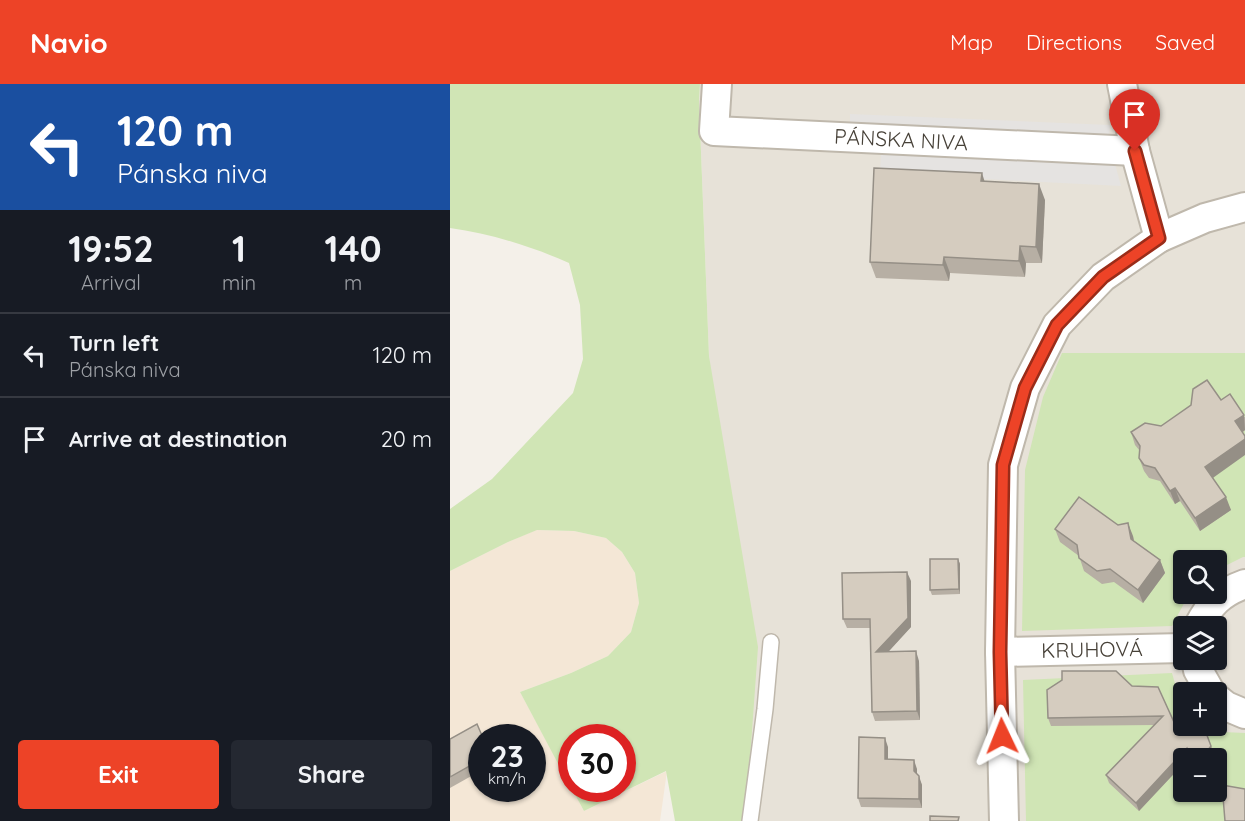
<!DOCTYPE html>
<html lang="en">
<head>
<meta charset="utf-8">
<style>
	:root { --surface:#171b24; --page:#242831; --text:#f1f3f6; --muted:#9ea1a6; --line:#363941; --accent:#ed4327 }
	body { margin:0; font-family:Quicksand,sans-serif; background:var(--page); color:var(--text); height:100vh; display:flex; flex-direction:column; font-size:22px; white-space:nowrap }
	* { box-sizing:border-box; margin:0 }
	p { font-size:20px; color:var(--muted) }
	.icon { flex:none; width:33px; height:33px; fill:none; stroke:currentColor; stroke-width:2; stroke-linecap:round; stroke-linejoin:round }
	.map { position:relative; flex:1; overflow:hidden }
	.drawer { display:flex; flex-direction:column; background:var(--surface); width:450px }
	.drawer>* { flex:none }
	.guide { background:#1a4fa0; color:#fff; overflow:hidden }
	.controls { position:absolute; left:723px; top:466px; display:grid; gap:12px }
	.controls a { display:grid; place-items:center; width:54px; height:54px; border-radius:6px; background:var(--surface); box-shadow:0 2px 4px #0004; font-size:30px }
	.speed { position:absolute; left:18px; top:640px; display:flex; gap:12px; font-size:30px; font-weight:700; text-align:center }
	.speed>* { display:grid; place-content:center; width:78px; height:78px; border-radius:50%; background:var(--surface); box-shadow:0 2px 4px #0004; line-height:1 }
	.speed small { font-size:15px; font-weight:400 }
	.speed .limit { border:9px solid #d22; background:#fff; color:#111 }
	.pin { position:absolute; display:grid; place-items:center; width:51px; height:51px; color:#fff; margin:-62px -26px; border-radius:50% 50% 50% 0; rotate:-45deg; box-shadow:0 0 6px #0007 }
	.pin .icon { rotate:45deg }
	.me { position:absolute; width:66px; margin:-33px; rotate:358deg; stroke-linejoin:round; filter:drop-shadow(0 0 4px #0008) }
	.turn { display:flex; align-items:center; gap:21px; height:126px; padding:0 18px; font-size:27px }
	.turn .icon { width:78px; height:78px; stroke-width:2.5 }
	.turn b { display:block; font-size:42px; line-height:51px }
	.eta { display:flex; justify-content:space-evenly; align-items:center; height:102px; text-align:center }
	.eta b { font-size:36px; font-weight:800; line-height:42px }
	.action { display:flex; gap:12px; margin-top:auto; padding:12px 18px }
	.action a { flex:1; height:69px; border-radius:6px; background:var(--accent); color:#fff; font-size:24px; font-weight:800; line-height:69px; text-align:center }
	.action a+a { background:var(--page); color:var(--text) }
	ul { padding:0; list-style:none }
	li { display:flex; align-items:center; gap:18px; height:84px; padding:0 18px; border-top:2px solid var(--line) }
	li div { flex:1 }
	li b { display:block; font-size:22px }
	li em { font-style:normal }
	header { display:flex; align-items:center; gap:36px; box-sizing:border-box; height:84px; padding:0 30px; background:var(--accent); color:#fff }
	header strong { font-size:28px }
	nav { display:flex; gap:33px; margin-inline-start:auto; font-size:21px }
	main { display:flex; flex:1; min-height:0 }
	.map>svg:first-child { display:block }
	.residential { fill:#e7e2d8; fill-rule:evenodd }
	.commercial { fill:#f4e7d6; fill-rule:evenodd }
	.green { fill:#d0e5b5; fill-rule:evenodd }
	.parking { fill:#e5e3e1 }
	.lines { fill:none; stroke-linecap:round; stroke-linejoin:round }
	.service-casing { stroke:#bfb8ac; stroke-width:18 }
	.minor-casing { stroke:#bfb8ac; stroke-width:32 }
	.service { stroke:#fff; stroke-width:15 }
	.minor { stroke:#fff; stroke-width:28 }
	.wall { fill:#b7afa4 }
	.shaded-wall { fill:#958f86 }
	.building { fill:#d5ccbf; stroke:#958f86; stroke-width:1.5 }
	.route-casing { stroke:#9a2c19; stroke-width:15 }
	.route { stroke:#ed4327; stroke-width:10 }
	.labels { text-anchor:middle; stroke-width:4.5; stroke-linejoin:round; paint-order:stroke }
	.street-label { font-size:21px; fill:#474138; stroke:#fff }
</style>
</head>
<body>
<header>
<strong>Navio</strong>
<nav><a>Map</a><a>Directions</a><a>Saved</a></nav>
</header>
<main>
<section class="drawer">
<div class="guide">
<div class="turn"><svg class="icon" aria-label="left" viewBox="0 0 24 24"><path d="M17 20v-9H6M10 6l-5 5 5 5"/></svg><div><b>120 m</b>Pánska niva</div></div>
</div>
<div class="eta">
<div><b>19:52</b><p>Arrival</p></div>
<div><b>1</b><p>min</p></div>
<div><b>140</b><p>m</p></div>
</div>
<ul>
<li><svg class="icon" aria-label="left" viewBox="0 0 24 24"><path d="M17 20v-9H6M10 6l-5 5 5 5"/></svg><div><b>Turn left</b><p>Pánska niva</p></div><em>120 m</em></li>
<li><svg class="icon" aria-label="arrive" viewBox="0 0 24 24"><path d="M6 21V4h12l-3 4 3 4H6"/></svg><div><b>Arrive at destination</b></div><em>20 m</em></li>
</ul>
<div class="action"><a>Exit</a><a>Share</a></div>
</section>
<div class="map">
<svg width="795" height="737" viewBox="0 0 795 737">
	<rect width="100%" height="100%" fill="#f4f0e9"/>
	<path class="residential" d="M250 0H795V737H293L259 272 249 17ZM734 477H766V510H734ZM734 543H766V576H734ZM734 609H766V642H734ZM734 675H766V708H734Z"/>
	<path class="commercial" d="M86 446 124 447 156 454 172 468 185 489 189 519 181 548 158 572 121 589 70 608 134 727 217 687 210 737H0V487L58 458ZM32 654H82V705H32Z"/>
	<g class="green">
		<path d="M0 0H250L249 17 259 272 308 563 297 717 293 737H225L216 687 134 727 122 705H172V654H122L121 704 70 608 121 589 158 572 181 548 189 519 185 489 172 468 156 454 124 447 87 446 58 458 0 487V425L42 395 123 309 133 275 130 221 119 179C80 162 42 150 0 144Z"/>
		<polygon points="612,269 795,269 795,473 793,473 767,486 766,477 734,477 734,510 739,510 722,542 572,547 575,386 593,313"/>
		<path d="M722 589 729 614 733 617 734 642H766L773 648 795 649V737H576L573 596ZM734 675H766V708H734Z"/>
	</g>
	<g class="parking">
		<polygon points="400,30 660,41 659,55 400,45"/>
		<polygon points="431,68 665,80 671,102 430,90"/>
	</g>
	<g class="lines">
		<defs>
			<polyline id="service" points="300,737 315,625 321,558"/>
			<g id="minor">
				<polyline points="267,0 264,47 685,67"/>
				<polyline points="709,154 755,134 795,123"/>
				<path d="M748 543C760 520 770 509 795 500"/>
				<polyline points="550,568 734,564"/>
				<polyline points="746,576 748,586 761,609"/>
				<polyline points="766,614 776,622 795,630"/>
				<polyline points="554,737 550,568 553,381 575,304 607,241 653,193 709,154 685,67 672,0"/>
			</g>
		</defs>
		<use href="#service" class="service-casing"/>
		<use href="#minor" class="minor-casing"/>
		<use href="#service" class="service"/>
		<use href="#minor" class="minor"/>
	</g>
	<g class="wall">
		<polygon points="535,97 595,116 592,179 576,179 575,193 500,189 499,197 426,194 420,178"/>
		<polygon points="771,316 795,333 795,346 793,348 763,394 781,426 750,447 730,417 725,420 710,397 699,394 694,387 689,374 690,367 685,361 681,348 711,342"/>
		<polygon points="605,445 683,452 684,457 710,476 715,489 693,519 664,498 652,500 634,487 629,472 610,458"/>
		<polygon points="508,475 510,480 510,510 482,511 480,506"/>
		<polygon points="461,497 461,543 438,568 469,577 470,636 425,637 422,628 421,544 397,544 393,535"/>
		<polygon points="612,587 724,638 764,670 760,675 741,675 740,672 734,675 734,679 689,727 659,699 656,691 705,641 601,642 598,634 612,596"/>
		<polygon points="32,654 32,686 0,704 0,655"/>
		<polygon points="438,663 438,676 467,685 467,690 472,701 472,724 411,723 408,714"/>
	</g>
	<g class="shaded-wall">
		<polygon points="532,89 537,105 531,97"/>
		<polygon points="589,100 595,116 592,179 586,163"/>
		<polygon points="570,162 576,179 575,193 569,177"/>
		<polygon points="494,173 500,189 499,197 493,181"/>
		<polygon points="794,331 795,346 790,350 785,337"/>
		<polygon points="795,355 795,371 760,396 755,383"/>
		<polygon points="725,404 730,417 725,420 720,407"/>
		<polygon points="776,413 781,426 750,447 745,434"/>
		<polygon points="678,439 683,452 686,468 681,455"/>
		<polygon points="508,475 510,480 510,510 509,505"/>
		<polygon points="710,476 715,489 693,519 688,506"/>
		<polygon points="457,488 461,497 461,543 429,578 426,568"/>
		<polygon points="466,567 469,577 470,636 467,627"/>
		<polygon points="435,654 438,663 438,685 435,675"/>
		<polygon points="761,662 764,670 760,675 751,675"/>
		<polygon points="737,664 740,672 737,675 734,675 734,679 689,727 686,719"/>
		<polygon points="464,676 467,685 467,696 464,687"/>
		<polygon points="469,692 472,701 472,724 469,715"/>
	</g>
	<g class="building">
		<polygon points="424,84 532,89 531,97 589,100 586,163 570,162 569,177 494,173 493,181 420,178"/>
		<polygon points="757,296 771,316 780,310 794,331 785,337 795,352 795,355 755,383 776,413 745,434 725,404 720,407 705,384 694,381 689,374 690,362 681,348 695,339 711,342 741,321 743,305"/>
		<polygon points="629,413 668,441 678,439 681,455 710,476 688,506 660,485 647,487 629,474 627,461 605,445"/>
		<polygon points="480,475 508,475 509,505 480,506"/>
		<polygon points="457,488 458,534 426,568 466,567 467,627 422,628 420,535 393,535 392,489"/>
		<polygon points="612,587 666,587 682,602 708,603 724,638 734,640 734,642 740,642 755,646 761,662 751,675 742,675 737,664 686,719 656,691 713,632 598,634 597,606 612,596"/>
		<polygon points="27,640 33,654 32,654 32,675 0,693 0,655"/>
		<polygon points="409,653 435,654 435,675 464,676 464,687 469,692 469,715 408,714"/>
		<polygon points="772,701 795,705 795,737 775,737"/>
		<polygon points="480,732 509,733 508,737 480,737"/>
	</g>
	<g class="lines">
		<defs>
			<polyline id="route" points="552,652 550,568 553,381 575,304 607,241 653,193 709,154 685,67"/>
		</defs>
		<use href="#route" class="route-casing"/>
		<use href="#route" class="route"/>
	</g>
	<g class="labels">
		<g class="street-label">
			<text transform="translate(451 56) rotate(3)" y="7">PÁNSKA NIVA</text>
			<text transform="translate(642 566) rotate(-1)" y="7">KRUHOVÁ</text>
		</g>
	</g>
</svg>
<div class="controls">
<a><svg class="icon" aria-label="search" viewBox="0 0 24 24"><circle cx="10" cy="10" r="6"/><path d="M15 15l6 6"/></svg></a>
<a><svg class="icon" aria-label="layers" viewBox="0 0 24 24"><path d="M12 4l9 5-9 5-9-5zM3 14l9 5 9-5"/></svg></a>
<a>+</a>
<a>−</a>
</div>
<div class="speed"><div>23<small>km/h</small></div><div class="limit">30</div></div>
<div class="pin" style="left:685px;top:67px;background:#d93025"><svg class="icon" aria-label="arrive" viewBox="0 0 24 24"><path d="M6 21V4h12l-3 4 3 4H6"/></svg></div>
<svg class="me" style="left:552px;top:652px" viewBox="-20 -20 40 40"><path d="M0-17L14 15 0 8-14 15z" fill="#ed4327" stroke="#fff" stroke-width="4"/></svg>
</div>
</main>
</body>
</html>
